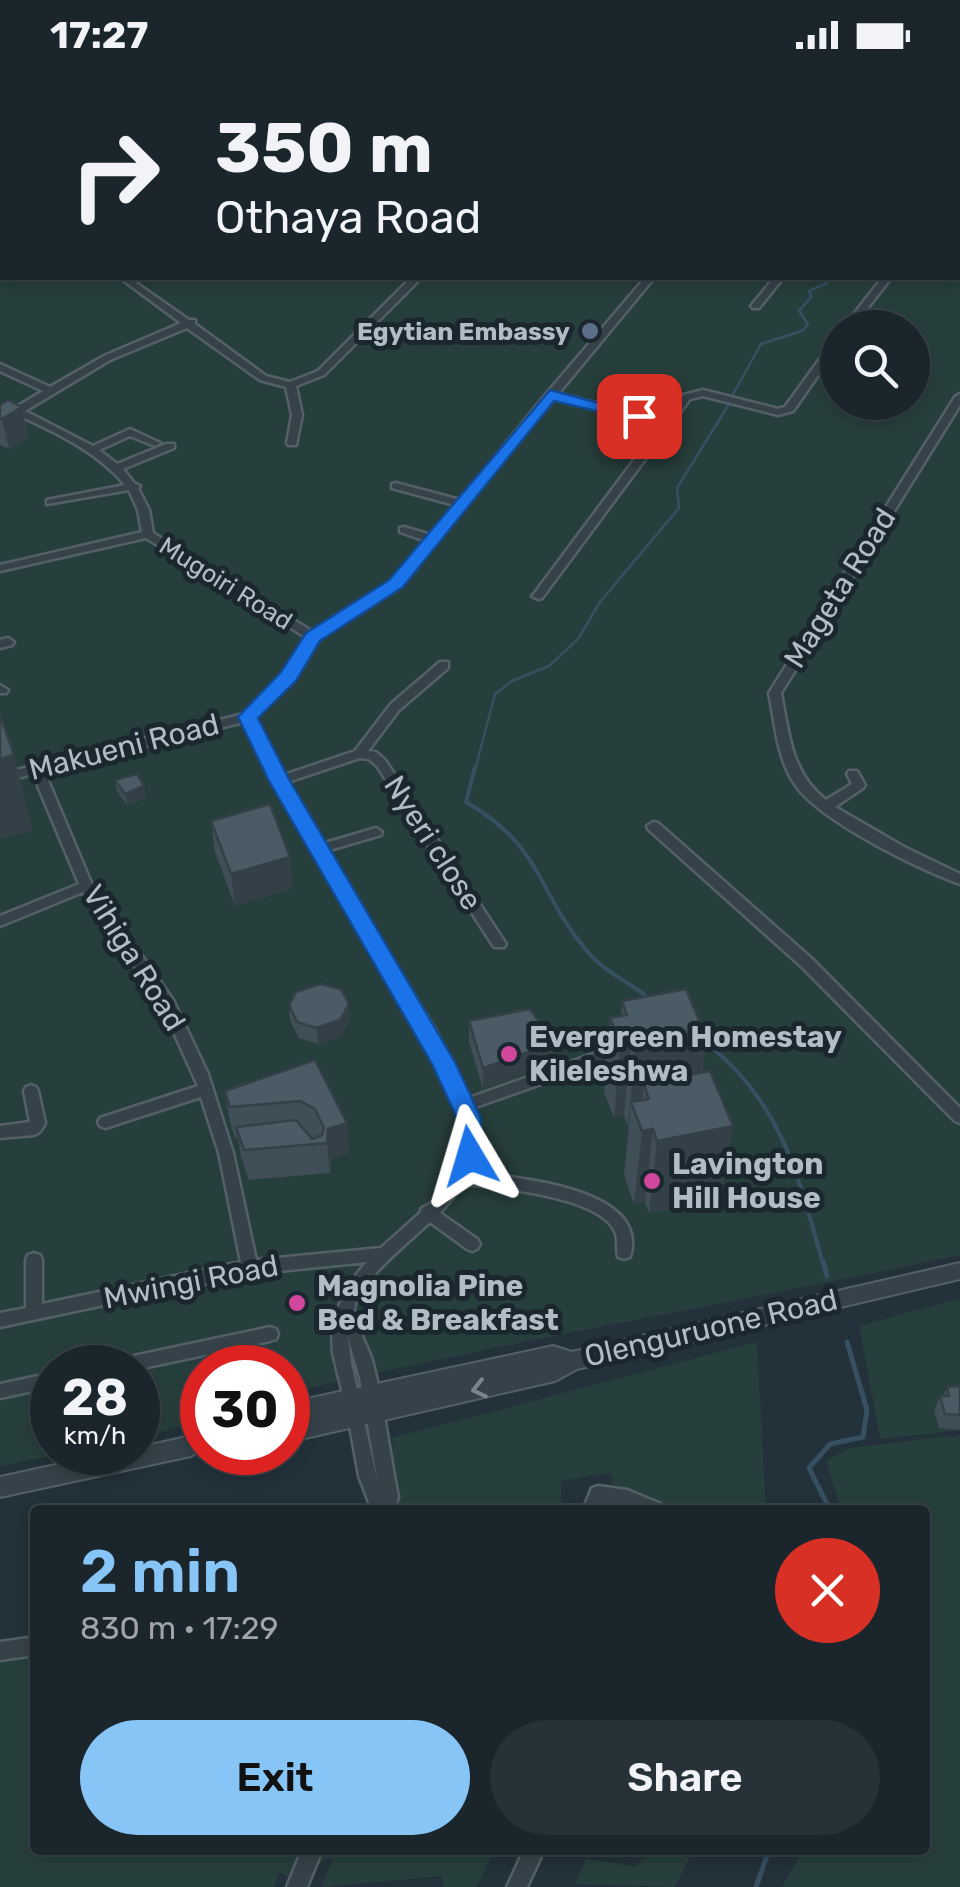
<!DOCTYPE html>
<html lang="en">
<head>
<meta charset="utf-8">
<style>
	:root { --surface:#1a252c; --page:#273138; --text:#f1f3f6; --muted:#9fa5a9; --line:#384248; --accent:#86c5f6 }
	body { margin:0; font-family:Rubik,sans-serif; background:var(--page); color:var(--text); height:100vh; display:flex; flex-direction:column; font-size:38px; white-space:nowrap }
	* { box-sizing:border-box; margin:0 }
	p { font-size:32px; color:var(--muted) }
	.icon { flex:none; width:55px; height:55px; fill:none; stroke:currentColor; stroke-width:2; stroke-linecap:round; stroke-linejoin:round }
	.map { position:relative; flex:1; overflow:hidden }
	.details { position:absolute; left:30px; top:1435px; width:900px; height:350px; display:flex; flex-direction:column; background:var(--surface); border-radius:10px; box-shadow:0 5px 15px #0003,0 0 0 2px var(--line) }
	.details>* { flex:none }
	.hud { position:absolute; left:0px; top:0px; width:960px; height:210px; box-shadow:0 5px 15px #0003,0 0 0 2px var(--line); background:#1a252c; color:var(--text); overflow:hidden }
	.buttons { position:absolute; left:820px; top:240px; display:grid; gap:20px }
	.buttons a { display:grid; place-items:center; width:110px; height:110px; border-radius:50%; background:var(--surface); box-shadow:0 5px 15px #0003,0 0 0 2px var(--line); font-size:50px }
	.speed { position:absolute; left:30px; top:1275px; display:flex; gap:20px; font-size:50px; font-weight:700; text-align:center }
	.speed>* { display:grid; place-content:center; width:130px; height:130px; border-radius:50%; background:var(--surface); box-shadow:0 5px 15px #0003,0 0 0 2px var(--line); line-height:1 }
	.speed small { font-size:25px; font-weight:400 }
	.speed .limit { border:15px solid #d22; background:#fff; color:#111 }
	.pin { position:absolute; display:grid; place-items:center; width:85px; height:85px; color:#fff; margin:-42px; border-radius:20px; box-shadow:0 5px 15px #0006 }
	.me { position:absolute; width:110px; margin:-55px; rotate:353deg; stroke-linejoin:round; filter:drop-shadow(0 0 8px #0008) }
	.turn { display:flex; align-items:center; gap:35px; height:210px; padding:0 50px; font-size:45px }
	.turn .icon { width:130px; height:130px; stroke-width:2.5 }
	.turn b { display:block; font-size:70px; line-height:85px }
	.round { display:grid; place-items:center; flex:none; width:105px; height:105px; border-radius:52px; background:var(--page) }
	.overview { display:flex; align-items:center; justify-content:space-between; height:170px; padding:0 50px }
	h1 { font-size:60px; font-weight:600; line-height:75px; color:var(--accent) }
	.cta { display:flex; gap:20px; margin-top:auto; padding:20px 50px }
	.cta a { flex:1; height:115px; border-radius:60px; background:var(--accent); color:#111; font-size:40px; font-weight:600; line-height:115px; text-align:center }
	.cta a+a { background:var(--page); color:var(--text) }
	.status { display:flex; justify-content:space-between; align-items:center; height:70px; padding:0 50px; background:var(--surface); direction:ltr }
	.status svg { height:28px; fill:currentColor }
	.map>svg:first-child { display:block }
	.green { fill:#273f3c; fill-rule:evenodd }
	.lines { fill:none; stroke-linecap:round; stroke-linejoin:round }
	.stream-far2 { stroke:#365061; stroke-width:2.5 }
	.stream-far1 { stroke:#365061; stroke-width:4 }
	.stream { stroke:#365061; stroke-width:5 }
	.minor-casing { stroke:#546068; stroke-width:5 }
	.tertiary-casing { stroke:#546068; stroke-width:4 }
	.secondary-casing { stroke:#546068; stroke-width:25 }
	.minor { fill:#36424a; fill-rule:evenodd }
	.tertiary { fill:#36424a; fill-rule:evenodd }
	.secondary { stroke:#44525d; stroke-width:20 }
	.wall { fill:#404e57 }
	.shaded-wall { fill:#344047 }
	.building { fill:#4a5b65; stroke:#344047; stroke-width:2.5 }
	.oneway { stroke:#7a868e }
	.route { fill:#1a73e8; stroke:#114b97; stroke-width:2.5 }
	.service-dot { fill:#5c6f8a; stroke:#1b272f; stroke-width:4 }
	.hotel-dot { fill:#d1479c; stroke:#1b272f; stroke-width:4 }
	.labels { text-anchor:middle; stroke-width:10; stroke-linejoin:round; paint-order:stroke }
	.far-poi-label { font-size:25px; font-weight:bold; fill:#b1bdc6; stroke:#1b272f; text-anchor:end }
	.far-street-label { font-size:25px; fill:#b1bdc6; stroke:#1b272f }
	.street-label { font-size:30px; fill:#b1bdc6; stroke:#1b272f }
	.poi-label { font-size:30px; font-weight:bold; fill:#b1bdc6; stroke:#1b272f; text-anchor:start }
</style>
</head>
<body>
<div class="status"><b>17:27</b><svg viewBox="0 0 49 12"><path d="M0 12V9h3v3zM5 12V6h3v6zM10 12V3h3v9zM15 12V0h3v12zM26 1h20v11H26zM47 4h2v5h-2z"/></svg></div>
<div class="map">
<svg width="960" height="1817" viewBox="0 0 960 1817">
	<rect width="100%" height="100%" fill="#22313a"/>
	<g class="green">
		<path d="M307 0H960V1185C736 1233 510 1271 288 1323V1298H202V1350L138 1368V1298H52V1382L67 1383 0 1396V130L2 208H958V2H301ZM838 258H912V332H838Z"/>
		<polygon points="960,1228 960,1360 880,1369 859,1256"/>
		<polygon points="757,1272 766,1440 616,1440 611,1403 561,1411 561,1440 395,1440 392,1368"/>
		<polygon points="960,1365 960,1817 782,1817 803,1780 925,1780 925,1440 841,1440 826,1391 849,1378"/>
		<polygon points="35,1571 35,1780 494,1780 477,1817 443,1817 442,1806 322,1817 332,1788 289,1808 280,1802 274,1817 0,1817 0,1580"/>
		<polygon points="653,1780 693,1780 675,1817 575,1814 586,1789 635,1796"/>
	</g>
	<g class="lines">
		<g class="stream-far2">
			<polyline points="732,326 761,274 802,261 808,254 799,241 811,227 809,221 827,213 825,208"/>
			<polyline points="475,700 495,624 512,611 549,596 578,569 600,532 679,438 677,418 729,334"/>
		</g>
		<g class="stream-far1">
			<path d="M475 697 466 732C545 778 535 820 587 881 603 901 629 912 649 928"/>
			<path d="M703 970C782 1032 797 1102 823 1194"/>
		</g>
		<g class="stream">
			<polyline points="823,1191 827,1206"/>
			<polyline points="830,1440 809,1398 830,1374 863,1367 867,1340 847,1272"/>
			<polyline points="756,1817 769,1780"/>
		</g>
		<defs>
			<g id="minor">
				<polygon points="105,0 117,0 113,2 103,2"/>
				<polygon points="350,0 362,0 364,2 354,2"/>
				<polygon points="788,0 796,0 798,2 790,2"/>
				<polygon points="909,0 917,0 919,2 911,2"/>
				<rect x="958" y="16" width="2" height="4"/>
				<rect x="0" y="72" width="2" height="5"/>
				<polygon points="960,135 960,142 958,142 958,136"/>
				<path d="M120 208H129L189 250H195V254L266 306 290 312 318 301 411 208H421L324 305 296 316 302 345 296 375H288L287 373 292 345 286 317 260 310 187 258 110 290 25 341 93 376 130 359 160 373 155 376 130 366 99 380 117 394 166 374H174V378L123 399 134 413 140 416 138 418 149 440 153 463 313 562 392 512 426 471 400 462V458L404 457 431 465 455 435 392 418V414L396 413 460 430 547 323 645 208H654L558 324 665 349 684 325 703 320 778 339 785 337 835 268 838 267V277L793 341 778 345 703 326 690 329 542 528 538 529 532 526 534 524 661 354 554 329 400 516 317 569 293 609 254 648 284 705 355 681 391 634 440 592H448V598L399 640 368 681 376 682 385 690 504 871 506 874 504 877H494L377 696 369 689 360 688 288 712 322 774 376 758 382 762 381 765 326 781 436 961 469 1028 601 981 606 983 608 987 606 991 473 1038C480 1060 481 1082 471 1102 515 1108 651 1117 630 1187L624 1189 618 1187C616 1179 618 1171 616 1164 604 1126 498 1118 464 1114L440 1143 477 1169 480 1174 477 1179 472 1181 467 1179 430 1152C410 1171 358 1212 354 1239 352 1249 368 1277 372 1290 384 1335 389 1381 398 1427L394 1440H372L359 1406 348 1345 333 1283C329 1249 344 1217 367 1192L250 1204 0 1257V1243L26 1238V1190L28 1185 34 1183 40 1185 42 1190V1234L241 1192 219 1083 201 1027 105 1058 100 1056 98 1052 100 1048 198 1016 162 936 83 822 0 856V846L79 814 33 704 0 712V704L244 644 285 604 307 568 146 468 0 501V495L142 462 138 440 129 420 47 434V430L125 415C97 381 56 363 18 345L0 354V347L43 321 0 301V294L50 317 104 286 181 253ZM244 652C281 727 323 799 367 872 401 928 442 985 461 1047 471 1077 452 1126 422 1138L420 1143 381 1178 256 1190 233 1083 208 1004 173 930 92 815 44 701ZM348 1267 360 1308 378 1414 351 1293Z"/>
				<polygon points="774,208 783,208 759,238 753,238 751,236"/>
				<polygon points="882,208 891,208 852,258 843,258"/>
				<path d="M960 324V335L781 623C789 664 791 703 826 730L852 714 847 704 849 701H857L865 715 863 718 835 737 904 777 960 804V814C919 799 817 750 794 713 777 687 775 652 769 623L955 327Z"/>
				<polygon points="8,568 14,572 12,575 0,578 0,570"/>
				<polygon points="0,615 8,620 6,623 0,623"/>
				<polygon points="653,752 658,753 811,888 960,1038 960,1053 955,1051 801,896 648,759 647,756"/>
				<path d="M31 1015 36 1017 38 1021 45 1053C42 1059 40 1063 34 1065L0 1068V1056L30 1052 24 1021 26 1017Z"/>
				<polygon points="270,1257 276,1259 278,1264 276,1269 270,1271 138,1299 138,1298 102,1298 104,1293 110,1291"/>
				<polygon points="52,1303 52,1317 0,1328 0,1314"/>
				<polygon points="598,1416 627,1420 661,1434 664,1440 636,1440 626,1436 603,1433 601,1440 583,1440 592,1418"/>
				<polygon points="35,1567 35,1585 0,1590 0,1572"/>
				<polygon points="302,1780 322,1780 307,1817 287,1817"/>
				<polygon points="524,1780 544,1780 527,1817 507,1817"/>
			</g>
			<g id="tertiary">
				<polygon points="589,0 605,0 606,2 592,2"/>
				<rect x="958" y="55" width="2" height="6"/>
				<polygon points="960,1193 960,1209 577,1299 555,1311 288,1372 288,1353 419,1324 288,1353 288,1333 553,1276 572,1282"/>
				<polygon points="202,1359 202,1380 191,1386 0,1427 0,1407 115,1382 138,1382 138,1378 186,1367"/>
			</g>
			<polyline id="secondary" points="287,2 294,0"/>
		</defs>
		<use href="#minor" class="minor-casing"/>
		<use href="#tertiary" class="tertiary-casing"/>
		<use href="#secondary" class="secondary-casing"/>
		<use href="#minor" class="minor"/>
		<use href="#tertiary" class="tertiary"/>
		<use href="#secondary" class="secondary"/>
	</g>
	<g class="wall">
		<polygon points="0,0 25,0 25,2 2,2 2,70 0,69"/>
		<polygon points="129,0 257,0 250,2 134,2"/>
		<polygon points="0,335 22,337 28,367 9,379 0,375"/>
		<polygon points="115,710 146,727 127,735 117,721"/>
		<polygon points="211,751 293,818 235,836 215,782"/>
		<polygon points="622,931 703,1003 721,1128 649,1143 645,1132 634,1134 624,1105 629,1057 628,1057 624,1046 614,1048 604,1022 610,948 621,946"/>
		<polygon points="289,935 350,950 341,966 318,974 299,968 290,951"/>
		<polygon points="469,951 554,973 553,994 483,1019 469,972"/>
		<polygon points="315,990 347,1053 349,1083 331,1089 330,1103 249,1110 241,1087 238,1067 235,1068 230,1052 225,1021"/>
		<polygon points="960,1316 960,1360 939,1358 934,1341 940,1326 943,1326 947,1317"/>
	</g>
	<g class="shaded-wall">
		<rect x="25" y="0" width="46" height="2"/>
		<rect x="166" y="0" width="39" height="2"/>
		<polygon points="220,0 257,0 250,2 220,2"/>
		<polygon points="2,107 2,184 0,185 0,108"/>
		<polygon points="22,337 28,367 9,379 2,349"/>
		<polygon points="14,685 33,761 0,769 0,689"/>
		<polygon points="144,716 146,727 127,735 125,724"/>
		<polygon points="290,787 293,818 235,836 231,804"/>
		<polygon points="349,934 350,950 341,966 318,974 316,958"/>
		<polygon points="707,969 697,1043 649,1029 644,1014 639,1054 631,1032 629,1057 628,1057 635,983"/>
		<polygon points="631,972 624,1046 614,1048 620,974"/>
		<polygon points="554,973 553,994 483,1019 483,998"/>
		<polygon points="347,1053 349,1083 331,1089 330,1103 327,1073 328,1059"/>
		<polygon points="733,1056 721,1128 649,1143 657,1071"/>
		<polygon points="653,1059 645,1132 634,1134 642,1061"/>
	</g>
	<g class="building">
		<polygon points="2,11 2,34 0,33 0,12"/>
		<polygon points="8,330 22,337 2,349 0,348 0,335"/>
		<polygon points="0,645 14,685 0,689"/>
		<polygon points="137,704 144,716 125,724 115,710"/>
		<polygon points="270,734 290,787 231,804 211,751"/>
		<polygon points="320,914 341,919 349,934 340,950 316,958 297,952 289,935 296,922"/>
		<polygon points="686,919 707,969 635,983 631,972 620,974 610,948 627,945 622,931"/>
		<polygon points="530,939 554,973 483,998 469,951"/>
		<polygon points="315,990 347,1053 328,1059 327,1073 244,1080 236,1057 296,1050 312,1069 322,1065 324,1058 315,1039 300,1031 230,1037 225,1021"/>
		<polygon points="710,1001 733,1056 657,1071 653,1059 642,1061 631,1032 649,1029 644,1014"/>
		<polygon points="960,1316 960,1345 945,1344 940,1326 949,1326 947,1317"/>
	</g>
	<defs><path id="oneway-chevron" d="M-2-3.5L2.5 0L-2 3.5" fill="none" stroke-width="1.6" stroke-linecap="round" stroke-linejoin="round" transform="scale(2.5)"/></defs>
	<use class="oneway" href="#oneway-chevron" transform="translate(479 1319) rotate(167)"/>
	<polygon class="route" points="550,320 648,346 639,351 554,331 403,517 320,571 296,611 258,648 290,711 455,992 481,1048 482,1086 470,1096 457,1086 457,1048 432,994 269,711 238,647 281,602 306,563 389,510"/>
	<circle class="service-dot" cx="590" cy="261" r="10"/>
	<g class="hotel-dot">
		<circle cx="509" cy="984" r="10"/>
		<circle cx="652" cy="1111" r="10"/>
		<circle cx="297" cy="1233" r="10"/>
	</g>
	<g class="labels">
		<g class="far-poi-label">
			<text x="570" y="270">Egytian Embassy</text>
		</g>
		<g class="far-street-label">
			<text transform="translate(226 513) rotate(32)" y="9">Mugoiri Road</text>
		</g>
		<g class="street-label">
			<text transform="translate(840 518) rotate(-58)" y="10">Mageta Road</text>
			<text transform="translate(124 677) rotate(-14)" y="10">Makueni Road</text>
			<text transform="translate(433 773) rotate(57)" y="10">Nyeri close</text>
			<text transform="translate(134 888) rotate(58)" y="10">Vihiga Road</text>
			<text transform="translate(191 1212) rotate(-11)" y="10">Mwingi Road</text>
			<text transform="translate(711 1258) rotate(-13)" y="10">Olenguruone Road</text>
		</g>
		<g class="poi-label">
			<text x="529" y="977">Evergreen Homestay<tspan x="529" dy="34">Kileleshwa</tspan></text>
			<text x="672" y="1104">Lavington<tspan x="672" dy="34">Hill House</tspan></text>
			<text x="317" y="1226">Magnolia Pine<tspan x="317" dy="34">Bed &amp; Breakfast</tspan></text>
		</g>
	</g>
</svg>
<div class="buttons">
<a><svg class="icon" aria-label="search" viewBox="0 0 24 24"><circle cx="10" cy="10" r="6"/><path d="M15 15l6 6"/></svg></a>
</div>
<div class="speed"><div>28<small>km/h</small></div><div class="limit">30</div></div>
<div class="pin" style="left:639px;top:346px;background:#d93025"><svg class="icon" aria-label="arrive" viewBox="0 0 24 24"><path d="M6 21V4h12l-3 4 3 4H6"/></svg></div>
<svg class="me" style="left:470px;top:1086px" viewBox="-20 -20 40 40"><path d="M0-17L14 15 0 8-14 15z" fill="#1a73e8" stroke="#fff" stroke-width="4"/></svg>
<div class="hud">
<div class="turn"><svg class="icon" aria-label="right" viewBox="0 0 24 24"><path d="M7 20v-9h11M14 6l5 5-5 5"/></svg><div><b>350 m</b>Othaya Road</div></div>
</div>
<section class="details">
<div class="overview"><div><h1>2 min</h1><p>830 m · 17:29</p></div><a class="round" style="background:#d93025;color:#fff"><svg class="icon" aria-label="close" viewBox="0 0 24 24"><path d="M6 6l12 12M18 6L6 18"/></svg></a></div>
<div class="cta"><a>Exit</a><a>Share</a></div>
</section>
</div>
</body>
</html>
